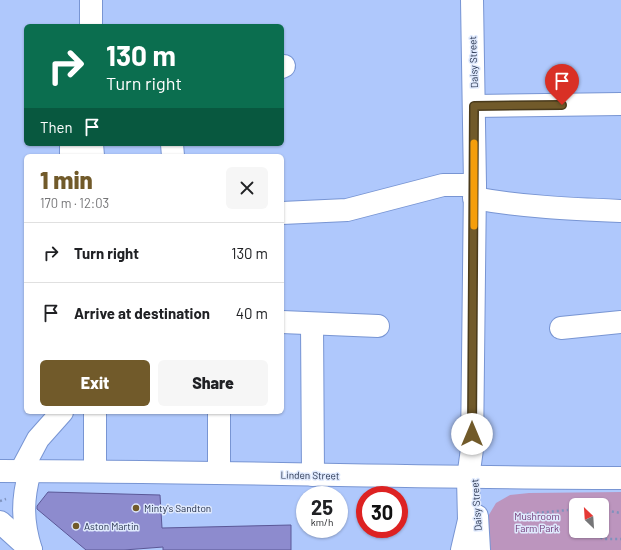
<!DOCTYPE html>
<html lang="en">
<head>
<meta charset="utf-8">
<style>
	:root { --surface:#fff; --page:#f6f6f6; --text:#202124; --muted:#757577; --line:#e0e0e0; --accent:#715a2a }
	body { margin:0; font-family:Barlow,sans-serif; background:var(--page); color:var(--text); height:100vh; display:flex; flex-direction:column; font-size:15px; white-space:nowrap }
	* { box-sizing:border-box; margin:0 }
	p { font-size:13px; color:var(--muted) }
	.icon { flex:none; width:22px; height:22px; fill:none; stroke:currentColor; stroke-width:2; stroke-linecap:round; stroke-linejoin:round }
	.map { position:relative; flex:1; overflow:hidden }
	.side { position:absolute; left:24px; top:154px; width:260px; height:260px; display:flex; flex-direction:column; background:var(--surface); border-radius:6px; box-shadow:0 1px 3px #0004 }
	.side>* { flex:none }
	.hud { position:absolute; left:24px; top:24px; width:260px; height:122px; border-radius:6px; box-shadow:0 1px 3px #0004; background:#0b6e4f; color:#fff; overflow:hidden }
	.needle { width:26px; rotate:335deg }
	.fabs { position:absolute; left:569px; top:498px; display:grid; gap:8px }
	.fabs a { display:grid; place-items:center; width:40px; height:40px; border-radius:6px; background:var(--surface); box-shadow:0 1px 3px #0004; font-size:20px }
	.speed { position:absolute; left:296px; top:486px; display:flex; gap:8px; font-size:20px; font-weight:700; text-align:center }
	.speed>* { display:grid; place-content:center; width:52px; height:52px; border-radius:50%; background:var(--surface); box-shadow:0 1px 3px #0004; line-height:1 }
	.speed small { font-size:10px; font-weight:400 }
	.speed .limit { border:6px solid #d22; background:#fff; color:#111 }
	.pin { position:absolute; display:grid; place-items:center; width:34px; height:34px; color:#fff; margin:-41px -17px; border-radius:50% 50% 50% 0; rotate:-45deg; box-shadow:0 0 4px #0007 }
	.pin .icon { rotate:45deg }
	.me { position:absolute; width:44px; margin:-22px; rotate:0deg; stroke-linejoin:round; filter:drop-shadow(0 0 3px #0008) }
	.turn { display:flex; align-items:center; gap:14px; height:84px; padding:0 16px; font-size:18px }
	.turn .icon { width:52px; height:52px; stroke-width:2.5 }
	.turn b { display:block; font-size:28px; line-height:34px }
	.then { display:flex; align-items:center; height:38px; padding:0 16px; background:#0003; gap:8px; font-size:15px }
	.round { display:grid; place-items:center; flex:none; width:42px; height:42px; border-radius:6px; background:var(--page) }
	.overview { display:flex; align-items:center; justify-content:space-between; height:68px; padding:0 16px }
	h1 { font-size:24px; font-weight:800; line-height:30px; color:var(--accent) }
	.cta { display:flex; gap:8px; margin-top:auto; padding:8px 16px }
	.cta a { flex:1; height:46px; border-radius:6px; background:var(--accent); color:#fff; font-size:16px; font-weight:800; line-height:46px; text-align:center }
	.cta a+a { background:var(--page); color:var(--text) }
	ul { padding:0; list-style:none }
	li { display:flex; align-items:center; gap:12px; height:60px; padding:0 16px; border-top:1px solid var(--line) }
	li div { flex:1 }
	li b { display:block; font-size:15px }
	li em { font-style:normal }
	.map>svg:first-child { display:block }
	.green { fill:#bc95be; fill-rule:evenodd }
	.building { fill:#8d8bce; stroke:#5b5897 }
	.lines { fill:none; stroke-linecap:round; stroke-linejoin:round }
	.minor-casing { stroke:#7895d3; stroke-width:24 }
	.major-casing { stroke:#7895d3; stroke-width:24 }
	.path { stroke:#7e92bd; stroke-width:2.5; stroke-dasharray:2 3; stroke-linecap:butt }
	.minor { stroke:#fff; stroke-width:22 }
	.major { stroke:#fff; stroke-width:22 }
	.route-casing { stroke:#493a1b; stroke-width:10 }
	.route { stroke:#715a2a; stroke-width:7 }
	.slow { stroke:#f59e0b; stroke-width:7 }
	.poi-dot { fill:#715a2a; stroke:#dfe9fd; stroke-width:1.5 }
	.labels { text-anchor:middle; stroke-width:3; stroke-linejoin:round; paint-order:stroke }
	.street-label { font-size:10px; fill:#25314b; stroke:#dfe9fd }
	.poi-label { font-size:10px; fill:#25314b; stroke:#dfe9fd; text-anchor:start }
	.park-label { font-size:10px; fill:#6f3574; stroke:#dfe9fd }
</style>
</head>
<body>
<div class="map">
<svg width="621" height="550" viewBox="0 0 621 550">
	<rect width="100%" height="100%" fill="#afc8fc"/>
	<path class="green" d="M621 492V550H483L484 523 496 503 510 495 529 493ZM576 505H602V531H576Z"/>
	<polygon class="building" points="48,492 160,495 162,528 291,525 291,550 163,550 163,547 124,550 86,550 37,509 37,506"/>
	<g class="lines">
		<defs>
			<g id="minor">
				<polyline points="91,0 91,26"/>
				<polyline points="282,67 284,66"/>
				<polyline points="474,106 621,104"/>
				<polyline points="92,144 93,156"/>
				<polyline points="172,144 173,156"/>
				<polyline points="71,156 71,144"/>
				<path d="M474 198C522 207 572 209 621 211"/>
				<polyline points="282,213 347,210 443,185 475,185"/>
				<polyline points="282,322 378,326"/>
				<polyline points="312,324 313,475"/>
				<polyline points="561,328 621,322"/>
				<polyline points="95,412 95,471"/>
				<polyline points="219,412 219,473"/>
				<path d="M0 471C207 471 414 478 621 478"/>
				<polyline points="21,471 38,439 62,412"/>
				<polyline points="477,516 479,550"/>
				<polyline points="462,550 469,520 468,478 472,449 475,185 472,0"/>
			</g>
			<g id="major">
				<path d="M30 471C22 500 22 521 31 550"/>
				<polyline points="0,522 31,550"/>
			</g>
		</defs>
		<use href="#minor" class="minor-casing"/>
		<use href="#major" class="major-casing"/>
		<g class="path">
			<polyline points="0,501 6,499"/>
			<polyline points="576,508 568,510 576,513"/>
			<polyline points="602,510 621,513"/>
			<polyline points="517,515 568,510"/>
			<polyline points="593,531 603,539 621,539"/>
		</g>
		<use href="#minor" class="minor"/>
		<use href="#major" class="major"/>
	</g>
	<g class="lines">
		<defs>
			<polyline id="route" points="472,434 474,106 562,105"/>
		</defs>
		<use href="#route" class="route-casing"/>
		<use href="#route" class="route"/>
		<polyline class="slow" points="474,226 474,143"/>
	</g>
	<g class="poi-dot">
		<circle cx="136" cy="508" r="4"/>
		<circle cx="76" cy="526" r="4"/>
	</g>
	<g class="labels">
		<g class="street-label">
			<text transform="translate(473 62) rotate(-92)" y="4">Daisy Street</text>
			<text transform="translate(310 475) rotate(1)" y="4">Linden Street</text>
			<text transform="translate(476 505) rotate(-94)" y="4">Daisy Street</text>
		</g>
		<g class="poi-label">
			<text x="144" y="512">Minty's Sandton</text>
			<text x="84" y="530">Aston Martin</text>
		</g>
		<g class="park-label">
			<text x="537" y="520">Mushroom<tspan x="537" dy="12">Farm Park</tspan></text>
		</g>
	</g>
</svg>
<div class="fabs">
<a><svg class="needle" viewBox="-14 -14 28 28"><path d="M0-13l5 13h-10z" fill="#e53935"/><path d="M0 13l5-13h-10z" fill="#757577"/></svg></a>
</div>
<div class="speed"><div>25<small>km/h</small></div><div class="limit">30</div></div>
<div class="pin" style="left:562px;top:105px;background:#d93025"><svg class="icon" aria-label="arrive" viewBox="0 0 24 24"><path d="M6 21V4h12l-3 4 3 4H6"/></svg></div>
<svg class="me" style="left:472px;top:434px" viewBox="-20 -20 40 40"><circle r="19" fill="#fff"/><path d="M0-13L10 11 0 6-10 11z" fill="#715a2a"/></svg>
<div class="hud">
<div class="turn"><svg class="icon" aria-label="right" viewBox="0 0 24 24"><path d="M7 20v-9h11M14 6l5 5-5 5"/></svg><div><b>130 m</b>Turn right</div></div>
<div class="then">Then<svg class="icon" aria-label="arrive" viewBox="0 0 24 24"><path d="M6 21V4h12l-3 4 3 4H6"/></svg></div>
</div>
<section class="side">
<div class="overview"><div><h1>1 min</h1><p>170 m · 12:03</p></div><a class="round"><svg class="icon" aria-label="close" viewBox="0 0 24 24"><path d="M6 6l12 12M18 6L6 18"/></svg></a></div>
<ul>
<li><svg class="icon" aria-label="right" viewBox="0 0 24 24"><path d="M7 20v-9h11M14 6l5 5-5 5"/></svg><div><b>Turn right</b></div><em>130 m</em></li>
<li><svg class="icon" aria-label="arrive" viewBox="0 0 24 24"><path d="M6 21V4h12l-3 4 3 4H6"/></svg><div><b>Arrive at destination</b></div><em>40 m</em></li>
</ul>
<div class="cta"><a>Exit</a><a>Share</a></div>
</section>
</div>
</body>
</html>
